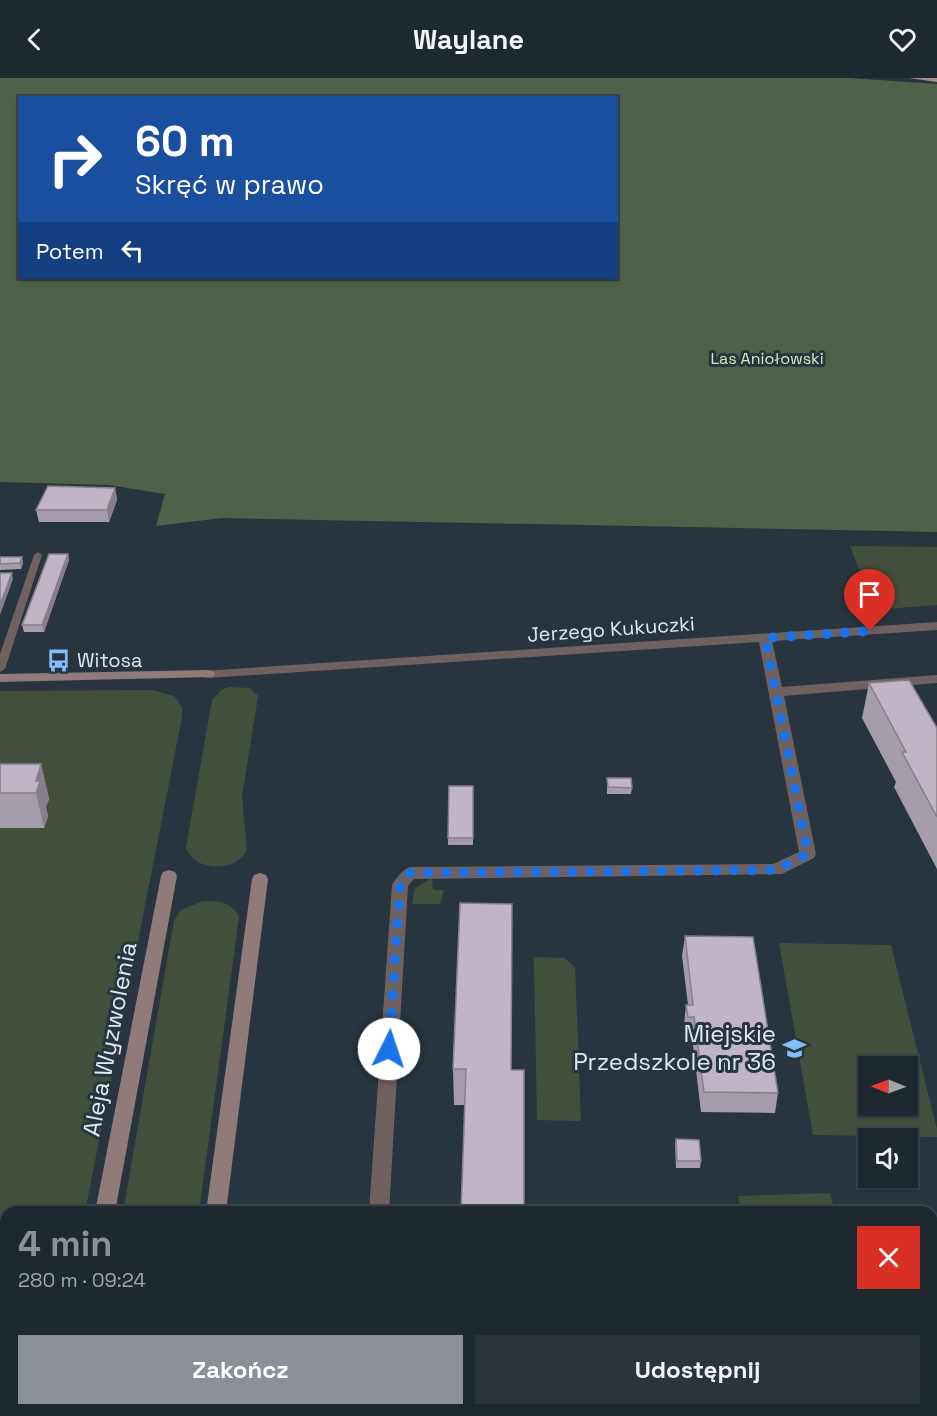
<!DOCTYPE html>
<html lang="pl">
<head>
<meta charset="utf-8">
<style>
	:root { --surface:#1e282f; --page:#2b343b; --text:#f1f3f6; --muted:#a1a6aa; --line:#3c444b; --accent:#8c9099 }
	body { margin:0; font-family:"Space Grotesk",sans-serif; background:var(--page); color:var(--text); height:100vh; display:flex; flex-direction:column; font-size:22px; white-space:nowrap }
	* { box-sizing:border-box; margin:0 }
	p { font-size:20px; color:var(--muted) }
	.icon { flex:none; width:33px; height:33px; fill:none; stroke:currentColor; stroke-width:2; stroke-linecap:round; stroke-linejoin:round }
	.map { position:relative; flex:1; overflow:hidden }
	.panel { position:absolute; left:0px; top:1128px; width:938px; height:210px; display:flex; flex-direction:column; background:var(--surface); border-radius:18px 18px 0 0; box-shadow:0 2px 4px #0004,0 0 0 2px var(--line) }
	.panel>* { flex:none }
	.hud { position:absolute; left:18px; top:18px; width:600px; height:183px; border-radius:0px; box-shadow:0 2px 4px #0004,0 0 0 2px var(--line); background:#1a4fa0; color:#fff; overflow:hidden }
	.needle { width:39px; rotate:271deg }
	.controls { position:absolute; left:858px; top:978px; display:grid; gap:12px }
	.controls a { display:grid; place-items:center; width:60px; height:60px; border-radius:0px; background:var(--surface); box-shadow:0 2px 4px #0004,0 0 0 2px var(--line); font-size:30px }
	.pin { position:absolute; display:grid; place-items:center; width:51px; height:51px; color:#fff; margin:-62px -26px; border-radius:50% 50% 50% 0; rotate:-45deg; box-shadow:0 0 6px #0007 }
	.pin .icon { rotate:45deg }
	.me { position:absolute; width:66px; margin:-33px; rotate:4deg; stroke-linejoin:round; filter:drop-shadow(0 0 4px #0008) }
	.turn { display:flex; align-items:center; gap:21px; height:126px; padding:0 18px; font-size:27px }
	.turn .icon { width:78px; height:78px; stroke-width:2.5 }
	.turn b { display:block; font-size:42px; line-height:51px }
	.then { display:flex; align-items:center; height:57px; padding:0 18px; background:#0003; gap:12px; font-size:22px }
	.round { display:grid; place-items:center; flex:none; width:63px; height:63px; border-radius:0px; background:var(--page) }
	.headline { display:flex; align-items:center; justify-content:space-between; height:102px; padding:0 18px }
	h1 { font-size:36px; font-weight:600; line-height:45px; color:var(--accent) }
	.cta { display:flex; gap:12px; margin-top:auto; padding:12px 18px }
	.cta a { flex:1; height:69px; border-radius:0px; background:var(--accent); color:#fff; font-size:24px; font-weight:600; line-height:69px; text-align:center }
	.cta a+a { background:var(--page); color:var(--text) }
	header { display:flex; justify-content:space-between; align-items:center; height:78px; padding:0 18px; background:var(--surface); font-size:27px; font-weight:600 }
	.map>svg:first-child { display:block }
	.green { fill:#434f3d; fill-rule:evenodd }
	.forest { fill:#516048; fill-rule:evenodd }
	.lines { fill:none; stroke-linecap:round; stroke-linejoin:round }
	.lane { fill:#706161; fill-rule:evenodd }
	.street { fill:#706161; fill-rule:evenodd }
	.secondary { fill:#917a7a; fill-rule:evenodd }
	.primary { fill:#ab8d8d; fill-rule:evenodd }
	.wall { fill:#a49ca9 }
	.shaded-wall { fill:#867f8a }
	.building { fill:#bfb5c5; stroke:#867f8a; stroke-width:1.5 }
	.route { stroke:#1a73e8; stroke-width:10; stroke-dasharray:0 18 }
	.labels { text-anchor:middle; stroke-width:6; stroke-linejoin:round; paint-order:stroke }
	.far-park-label { font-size:16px; fill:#ceecbb; stroke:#28353f }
	.street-label { font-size:20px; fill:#e1e9f0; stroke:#28353f }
	.poi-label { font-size:20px; fill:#e1e9f0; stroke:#28353f; text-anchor:start }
	.near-poi-label { font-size:24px; fill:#e1e9f0; stroke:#28353f; text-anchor:end }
	.near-street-label { font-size:24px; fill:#e1e9f0; stroke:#28353f }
</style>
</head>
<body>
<header><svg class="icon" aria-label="back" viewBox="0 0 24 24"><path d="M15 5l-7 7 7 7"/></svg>Waylane<svg class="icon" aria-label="heart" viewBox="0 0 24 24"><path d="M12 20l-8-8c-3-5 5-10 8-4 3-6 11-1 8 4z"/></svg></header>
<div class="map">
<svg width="937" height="1338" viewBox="0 0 937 1338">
	<rect width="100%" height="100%" fill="#28353f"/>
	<g class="green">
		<polygon points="850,468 937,469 937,527 860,533 852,513 867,511"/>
		<path d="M229 609 250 610 258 618 242 719 247 772C236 795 193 794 186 769L212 622 221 612Z"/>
		<polygon points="152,612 174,618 182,629 182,639 85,1134 6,1134 6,1186 0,1186 0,613"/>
		<polygon points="432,800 433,812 444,812 440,826 412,826 415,810"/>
		<path d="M203 823C219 823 232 824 239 839L199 1134H123L174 842 181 832Z"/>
		<path d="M779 865 891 867 937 1051V1059L813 1057ZM868 988H908V1028H868Z"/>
		<polygon points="534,879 564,880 575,889 581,1043 537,1042"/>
		<polygon points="830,1115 835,1134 741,1134 738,1118"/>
		<polygon points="88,1332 170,1332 170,1338 87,1338"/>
	</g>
	<path class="forest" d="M0 0H849L937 6V454L222 440 156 448 165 416 109 407 0 404ZM20 20H616V200H20Z"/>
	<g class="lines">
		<polygon class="lane" points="38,474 42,477 5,591 0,594 0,576 34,477"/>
		<g class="street">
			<path d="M937 544V552L772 563 782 609 937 597V605L784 618 816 776 814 780 782 796 414 801 408 808 389 1134H369L392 807C396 800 402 792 410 789L773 786 799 774 759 564 208 600 203 599 201 596 203 593Z"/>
			<rect x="354" y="1332" width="22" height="6"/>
		</g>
		<g class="secondary">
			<polygon points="208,592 213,593 215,596 213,599 0,604 0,596"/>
			<polygon points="169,792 175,794 177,798 115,1134 95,1134 161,798 163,794"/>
			<polygon points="260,795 266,797 268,801 226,1134 206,1134 252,801 254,797"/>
			<polygon points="56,1332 78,1332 77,1338 55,1338"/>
			<polygon points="179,1332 201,1332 200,1338 178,1338"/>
		</g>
		<polygon class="primary" points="909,0 937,0 937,4"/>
	</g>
	<g class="wall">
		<polygon points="115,410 117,422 109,444 39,444 36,432"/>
		<polygon points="68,476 69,482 44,554 24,554 22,547"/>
		<polygon points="0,479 22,479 23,485 21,491 0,492"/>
		<polygon points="869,605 937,650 937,791 894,709 896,704 862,640"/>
		<polygon points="0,686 41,686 49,721 46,729 48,738 44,750 0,750"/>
		<polygon points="607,700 632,710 631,716 607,716"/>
		<polygon points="449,708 473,708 473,767 448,767"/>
		<polygon points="685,858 778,1015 775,1035 701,1034 692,959 685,959 684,947 686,927 688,927 682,878"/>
		<polygon points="453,991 511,992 464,1027 454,1027"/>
		<polygon points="676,1061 701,1083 700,1090 676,1090 675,1068"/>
		<polygon points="702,1332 789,1332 790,1338 702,1338"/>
	</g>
	<g class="shaded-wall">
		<polygon points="115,410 117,422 109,444 107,432"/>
		<polygon points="68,476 69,482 44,554 42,547"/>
		<polygon points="22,479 23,485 21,491 20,485"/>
		<polygon points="12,495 13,501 0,537 0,527"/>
		<polygon points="41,686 49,721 46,729 48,738 44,750 36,715 36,703"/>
		<polygon points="609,1332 622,1332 621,1338 603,1338"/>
	</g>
	<g class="building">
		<polygon points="48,408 115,410 107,432 36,432"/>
		<polygon points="49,476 68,476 42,547 22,547"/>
		<polygon points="0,479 22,479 20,485 0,486"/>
		<polygon points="0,495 12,495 0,527"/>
		<polygon points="909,602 937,650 937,739 902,674 906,674 869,605"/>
		<polygon points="0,686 41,686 36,703 40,703 36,715 0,715"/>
		<polygon points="607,700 631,700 632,710 608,709"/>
		<polygon points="449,708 473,708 473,760 448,760"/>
		<polygon points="460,825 512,826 511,992 524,992 524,1134 461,1134 466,991 453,991"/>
		<polygon points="685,858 753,859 778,1015 704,1014 694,939 688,939 686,927 693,927"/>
		<polygon points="676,1061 699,1062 701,1083 677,1083"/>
		<polygon points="932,1323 937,1323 937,1338 845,1338 844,1332 932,1332"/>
		<polygon points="428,1332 609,1332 603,1338 601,1338 597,1334 594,1338 421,1338"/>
		<polygon points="708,1332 789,1332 790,1338 709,1338"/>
	</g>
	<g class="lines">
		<polyline class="route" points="389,971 400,807 410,795 776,792 808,776 765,560 870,553"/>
	</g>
	<defs>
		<symbol id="bus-bare" viewBox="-9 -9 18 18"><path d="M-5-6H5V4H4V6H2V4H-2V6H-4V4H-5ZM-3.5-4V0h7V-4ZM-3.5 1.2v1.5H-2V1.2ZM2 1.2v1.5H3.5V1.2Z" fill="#83bcfb" stroke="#28353f" stroke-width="2.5" paint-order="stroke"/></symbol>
		<symbol id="school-bare" viewBox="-9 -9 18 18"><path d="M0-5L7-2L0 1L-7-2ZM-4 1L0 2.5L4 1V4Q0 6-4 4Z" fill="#83bcfb" stroke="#28353f" stroke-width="2.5" paint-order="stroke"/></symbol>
	</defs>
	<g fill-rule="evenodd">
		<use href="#bus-bare" x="42" y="566" width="33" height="33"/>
		<use href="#school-bare" x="778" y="954" width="33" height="33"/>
	</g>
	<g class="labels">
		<g class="far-park-label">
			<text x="767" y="286">Las Aniołowski</text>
		</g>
		<g class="street-label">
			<text transform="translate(611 551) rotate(-4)" y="7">Jerzego Kukuczki</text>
		</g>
		<g class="poi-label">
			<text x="77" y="589">Witosa</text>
		</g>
		<g class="near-poi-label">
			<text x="776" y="964">Miejskie<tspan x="776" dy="28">Przedszkole nr 36</tspan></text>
		</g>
		<g class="near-street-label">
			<text transform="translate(110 961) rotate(-79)" y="8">Aleja Wyzwolenia</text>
		</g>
	</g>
</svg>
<div class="controls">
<a><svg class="needle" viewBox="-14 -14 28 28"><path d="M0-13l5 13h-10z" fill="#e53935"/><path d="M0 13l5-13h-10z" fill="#a1a6aa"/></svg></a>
<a><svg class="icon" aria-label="sound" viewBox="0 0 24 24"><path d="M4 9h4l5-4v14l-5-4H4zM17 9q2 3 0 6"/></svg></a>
</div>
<div class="pin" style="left:870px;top:553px;background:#d93025"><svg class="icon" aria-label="arrive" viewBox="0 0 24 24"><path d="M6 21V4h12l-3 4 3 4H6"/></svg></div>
<svg class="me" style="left:389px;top:971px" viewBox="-20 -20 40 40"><circle r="19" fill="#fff"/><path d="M0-13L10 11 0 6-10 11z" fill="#1a73e8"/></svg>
<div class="hud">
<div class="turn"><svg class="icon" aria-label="right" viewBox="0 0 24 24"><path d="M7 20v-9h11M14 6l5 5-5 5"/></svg><div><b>60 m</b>Skręć w prawo</div></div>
<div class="then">Potem<svg class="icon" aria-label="left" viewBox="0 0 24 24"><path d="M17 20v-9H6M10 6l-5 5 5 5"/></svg></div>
</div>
<section class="panel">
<div class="headline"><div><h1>4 min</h1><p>280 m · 09:24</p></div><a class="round" style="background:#d93025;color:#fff"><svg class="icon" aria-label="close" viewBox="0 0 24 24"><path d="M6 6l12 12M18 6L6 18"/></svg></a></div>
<div class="cta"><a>Zakończ</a><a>Udostępnij</a></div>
</section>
</div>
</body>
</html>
